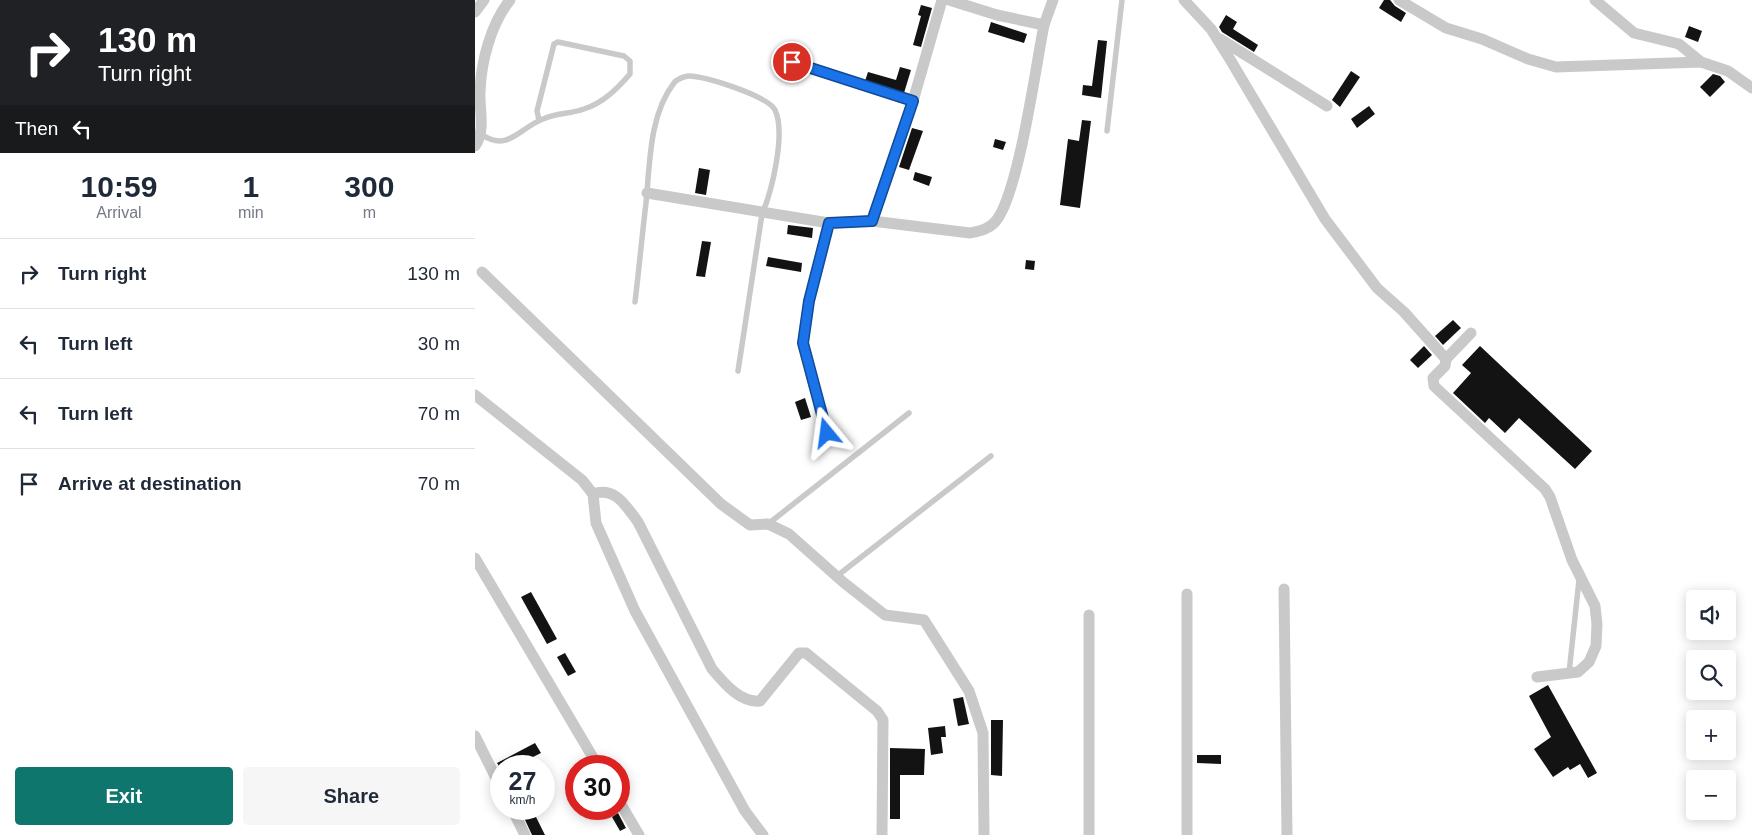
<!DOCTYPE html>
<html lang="en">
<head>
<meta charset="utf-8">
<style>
	:root { --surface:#fff; --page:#f6f6f7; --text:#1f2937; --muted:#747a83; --line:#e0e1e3; --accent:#0f766e }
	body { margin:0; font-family:Helvetica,sans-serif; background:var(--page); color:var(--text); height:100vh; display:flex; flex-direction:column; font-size:19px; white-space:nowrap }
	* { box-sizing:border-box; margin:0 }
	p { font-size:16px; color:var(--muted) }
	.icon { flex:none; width:28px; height:28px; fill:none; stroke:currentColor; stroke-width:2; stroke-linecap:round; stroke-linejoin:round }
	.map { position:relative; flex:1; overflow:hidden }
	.panel { display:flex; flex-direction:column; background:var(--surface); width:475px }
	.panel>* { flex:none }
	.banner { background:#202124; color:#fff; overflow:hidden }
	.controls { position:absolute; left:1211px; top:590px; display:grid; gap:10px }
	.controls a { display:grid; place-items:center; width:50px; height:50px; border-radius:5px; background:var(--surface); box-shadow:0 2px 12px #0003; font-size:25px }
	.speed { position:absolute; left:15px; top:755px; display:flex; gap:10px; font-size:25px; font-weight:700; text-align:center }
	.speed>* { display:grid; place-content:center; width:65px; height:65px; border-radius:50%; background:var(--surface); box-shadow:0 2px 12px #0003; line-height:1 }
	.speed small { font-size:12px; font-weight:400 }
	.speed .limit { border:8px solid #d22; background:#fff; color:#111 }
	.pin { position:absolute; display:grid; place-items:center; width:42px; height:42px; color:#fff; margin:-21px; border:2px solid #fff; border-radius:50%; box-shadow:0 1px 5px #0007 }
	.me { position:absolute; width:55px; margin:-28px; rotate:344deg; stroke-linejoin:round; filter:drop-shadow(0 0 4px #0008) }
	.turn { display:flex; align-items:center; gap:18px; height:105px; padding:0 15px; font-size:22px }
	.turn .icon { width:65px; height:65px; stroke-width:2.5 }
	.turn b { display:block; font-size:35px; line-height:42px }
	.then { display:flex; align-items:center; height:48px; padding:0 15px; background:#0003; gap:10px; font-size:19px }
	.eta { display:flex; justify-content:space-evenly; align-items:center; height:85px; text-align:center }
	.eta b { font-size:30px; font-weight:800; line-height:35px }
	.primary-button { display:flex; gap:10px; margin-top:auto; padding:10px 15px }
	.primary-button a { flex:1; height:58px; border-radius:5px; background:var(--accent); color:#fff; font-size:20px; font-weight:800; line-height:58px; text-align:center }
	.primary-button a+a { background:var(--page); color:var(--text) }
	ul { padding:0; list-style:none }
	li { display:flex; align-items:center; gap:15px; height:70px; padding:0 15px; border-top:1px solid var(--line) }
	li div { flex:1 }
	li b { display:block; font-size:19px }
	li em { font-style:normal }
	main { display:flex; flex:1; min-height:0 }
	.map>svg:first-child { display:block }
	.building { fill:#131313 }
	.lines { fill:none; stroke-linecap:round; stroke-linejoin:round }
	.lane { stroke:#c9c9c9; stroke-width:5.5 }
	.street { stroke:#c9c9c9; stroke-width:11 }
	.route-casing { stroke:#114b97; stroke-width:12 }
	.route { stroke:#1a73e8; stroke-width:9 }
</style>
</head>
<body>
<main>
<section class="panel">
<div class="banner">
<div class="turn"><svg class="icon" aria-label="right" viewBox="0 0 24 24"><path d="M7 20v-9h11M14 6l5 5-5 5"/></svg><div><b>130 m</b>Turn right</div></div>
<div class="then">Then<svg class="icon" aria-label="left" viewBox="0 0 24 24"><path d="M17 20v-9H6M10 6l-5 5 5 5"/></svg></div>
</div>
<div class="eta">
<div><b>10:59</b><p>Arrival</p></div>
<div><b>1</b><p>min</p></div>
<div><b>300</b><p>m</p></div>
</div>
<ul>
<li><svg class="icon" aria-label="right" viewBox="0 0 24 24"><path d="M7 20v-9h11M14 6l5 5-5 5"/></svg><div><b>Turn right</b></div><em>130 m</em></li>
<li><svg class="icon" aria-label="left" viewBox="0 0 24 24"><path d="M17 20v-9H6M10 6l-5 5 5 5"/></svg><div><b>Turn left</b></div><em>30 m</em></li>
<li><svg class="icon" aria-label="left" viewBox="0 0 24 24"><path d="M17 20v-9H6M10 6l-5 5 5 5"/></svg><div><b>Turn left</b></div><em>70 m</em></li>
<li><svg class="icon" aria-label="arrive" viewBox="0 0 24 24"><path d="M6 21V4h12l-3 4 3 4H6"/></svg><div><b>Arrive at destination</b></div><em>70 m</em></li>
</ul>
<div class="primary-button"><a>Exit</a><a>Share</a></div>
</section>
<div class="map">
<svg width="1277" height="835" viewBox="0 0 1277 835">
	<rect width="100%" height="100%" fill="#fff"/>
	<g class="building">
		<polygon points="909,0 915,0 920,6 931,13 926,22 904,8"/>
		<polygon points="446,5 457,8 446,47 438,45 446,16 443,15"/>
		<polygon points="751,15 762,22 758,29 783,45 779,52 747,32 744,27"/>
		<polygon points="516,22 552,34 549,43 513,32"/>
		<polygon points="1214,26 1227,31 1223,42 1210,37"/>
		<polygon points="623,40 632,41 626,98 607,95 608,85 617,86"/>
		<polygon points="425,67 436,70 429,93 390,81 393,72 421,80"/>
		<polygon points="876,71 885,77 865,107 857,100"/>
		<polygon points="1238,74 1245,76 1250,82 1235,97 1225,87"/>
		<polygon points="894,106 900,114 882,128 876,119"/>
		<polygon points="607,120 616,121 605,208 585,205 593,139 604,141"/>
		<polygon points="437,128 448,131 434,170 424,167"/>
		<polygon points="520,139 531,142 528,150 518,147"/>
		<polygon points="224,168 235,170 231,195 220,193"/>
		<polygon points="440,172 457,177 454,186 438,180"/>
		<polygon points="313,225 338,228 337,238 312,234"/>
		<polygon points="227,241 236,242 230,277 221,276"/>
		<polygon points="293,257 327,263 326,272 291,266"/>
		<polygon points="551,260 560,261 559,270 550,269"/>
		<polygon points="978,320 986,328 968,345 960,336"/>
		<polygon points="949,346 957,355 943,368 935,360"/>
		<polygon points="1005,346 1117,451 1100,469 1044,418 1030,433 1014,418 1010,423 978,393 996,373 987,365"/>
		<polygon points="330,398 336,417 326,420 320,402"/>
		<polygon points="56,592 82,639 72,644 46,597"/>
		<polygon points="90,653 101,672 93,676 82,657"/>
		<polygon points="1073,685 1122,773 1113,778 1105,764 1095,770 1093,767 1078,777 1059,749 1076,737 1054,696"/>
		<polygon points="488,697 494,724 483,726 478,699"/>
		<polygon points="516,720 528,720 527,776 516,775"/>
		<polygon points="470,726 471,737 466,737 468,753 456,755 453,728"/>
		<polygon points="60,743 66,753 40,766 24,766 22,763"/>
		<polygon points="415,748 450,749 449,775 425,775 425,819 415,819"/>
		<polygon points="722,755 746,755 746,764 722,763"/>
		<polygon points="45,809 57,809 70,835 57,835"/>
		<polygon points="143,813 151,828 145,831 137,817"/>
	</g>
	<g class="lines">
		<g class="lane">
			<polyline points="317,62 438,101"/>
			<polyline points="632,131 647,0"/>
			<path d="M6 134C33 153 44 128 68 119 81 113 95 114 109 109 128 103 142 89 155 74V61L149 56 83 42 79 44 62 111 64 120"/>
			<path d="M160 302C164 269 167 236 171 203 175 164 174 115 199 83 202 79 208 77 213 76 228 75 293 96 300 110 311 133 297 191 287 214L263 371"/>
			<polyline points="293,524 434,413"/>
			<polyline points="362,576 516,456"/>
			<polyline points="1094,673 1104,580"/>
		</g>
		<g class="street">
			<polyline points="474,0 522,15 569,25 578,0"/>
			<polyline points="709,0 736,29 753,56 850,219 902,288 929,312 971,359 970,366 958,378 959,386 1070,489 1075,497 1097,560 1120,606 1122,624 1121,646 1114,662 1103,672 1062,677"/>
			<polyline points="924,0 971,28 1007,39 1053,59 1081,67 1226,62 1253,71 1277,88"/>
			<polyline points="1120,0 1159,33 1204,44 1226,62"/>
			<polyline points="0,12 9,0"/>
			<polyline points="745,39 852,106"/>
			<path d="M0 146C11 130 4 110 5 92 6 61 16 24 35 0"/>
			<polyline points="172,193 354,223"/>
			<path d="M397 221 495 233C504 231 512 230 519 223 543 200 561 64 569 25"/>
			<polyline points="7,272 246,504 275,525 293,524 314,534 368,582 410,615 449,620 494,691 508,733 509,835"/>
			<polyline points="971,359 996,333"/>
			<polyline points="0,395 107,480 118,494 121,523 160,611 270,811 288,835"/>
			<polyline points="351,433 328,343 334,301 354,223 397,221 438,101 467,0"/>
			<path d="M118 494C140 486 151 506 163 522L237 669C249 683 265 703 285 701L324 653H331L402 711 408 720 407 835"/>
			<polyline points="0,558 123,766"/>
			<polyline points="809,589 812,835"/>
			<polyline points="712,594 712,835"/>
			<polyline points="0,736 26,788"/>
			<polyline points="144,801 164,835"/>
			<polyline points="37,809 50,835"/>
			<polyline points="614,835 614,615"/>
		</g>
	</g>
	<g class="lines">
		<defs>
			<polyline id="route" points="317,62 438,101 397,221 354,223 334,301 328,343 352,433"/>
		</defs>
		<use href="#route" class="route-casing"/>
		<use href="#route" class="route"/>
	</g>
</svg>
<div class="controls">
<a><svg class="icon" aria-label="sound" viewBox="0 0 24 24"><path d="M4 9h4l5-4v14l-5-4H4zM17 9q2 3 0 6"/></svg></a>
<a><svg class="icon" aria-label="search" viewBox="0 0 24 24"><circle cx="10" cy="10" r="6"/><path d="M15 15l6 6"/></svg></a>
<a>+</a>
<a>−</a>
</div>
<div class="speed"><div>27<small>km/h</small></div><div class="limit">30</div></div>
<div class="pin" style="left:317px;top:62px;background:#d93025"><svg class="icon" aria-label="arrive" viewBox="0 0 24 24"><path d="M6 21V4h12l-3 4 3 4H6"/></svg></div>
<svg class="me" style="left:352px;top:433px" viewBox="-20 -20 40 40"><path d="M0-17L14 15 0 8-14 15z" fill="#1a73e8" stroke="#fff" stroke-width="4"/></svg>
</div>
</main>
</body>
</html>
